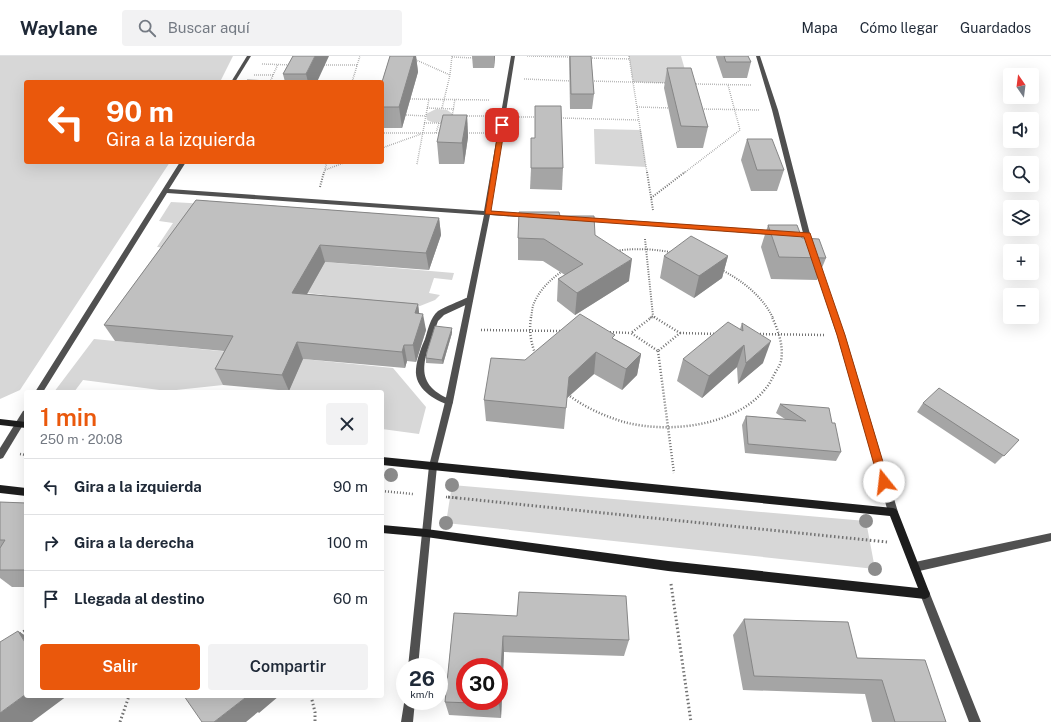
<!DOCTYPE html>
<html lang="es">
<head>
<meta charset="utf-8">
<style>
	:root { --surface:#fff; --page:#f2f2f3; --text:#1f2937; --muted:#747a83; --line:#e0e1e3; --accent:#ea580c }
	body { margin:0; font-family:"Public Sans",sans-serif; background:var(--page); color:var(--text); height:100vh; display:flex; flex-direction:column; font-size:15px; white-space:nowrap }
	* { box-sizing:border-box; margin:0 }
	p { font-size:13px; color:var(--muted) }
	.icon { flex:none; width:22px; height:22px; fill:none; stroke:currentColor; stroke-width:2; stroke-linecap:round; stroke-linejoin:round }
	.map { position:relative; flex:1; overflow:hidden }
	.drawer { position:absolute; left:24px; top:334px; width:360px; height:308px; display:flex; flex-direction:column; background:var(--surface); border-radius:4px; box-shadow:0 4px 16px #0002 }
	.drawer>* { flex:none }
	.banner { position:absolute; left:24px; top:24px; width:360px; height:84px; border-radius:4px; box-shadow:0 4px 16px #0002; background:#ea580c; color:#fff; overflow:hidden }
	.needle { width:26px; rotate:346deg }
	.tools { position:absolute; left:1003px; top:12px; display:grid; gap:8px }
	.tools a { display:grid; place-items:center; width:36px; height:36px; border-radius:4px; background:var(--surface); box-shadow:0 4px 16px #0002; font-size:20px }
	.speed { position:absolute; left:396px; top:602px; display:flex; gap:8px; font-size:20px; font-weight:700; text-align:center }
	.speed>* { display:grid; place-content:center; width:52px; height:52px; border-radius:50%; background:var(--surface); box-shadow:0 4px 16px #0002; line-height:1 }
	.speed small { font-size:10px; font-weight:400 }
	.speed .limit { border:6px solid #d22; background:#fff; color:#111 }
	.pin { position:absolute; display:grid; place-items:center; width:34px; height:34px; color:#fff; margin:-17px; border-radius:8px; box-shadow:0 2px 6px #0006 }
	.me { position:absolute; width:44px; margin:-22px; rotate:344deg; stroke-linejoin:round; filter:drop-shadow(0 0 3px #0008) }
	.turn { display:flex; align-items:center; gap:14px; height:84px; padding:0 16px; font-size:18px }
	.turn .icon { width:52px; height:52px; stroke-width:2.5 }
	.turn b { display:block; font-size:28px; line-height:34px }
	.round { display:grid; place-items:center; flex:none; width:42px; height:42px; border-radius:4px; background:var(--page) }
	.headline { display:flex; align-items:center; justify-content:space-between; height:68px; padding:0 16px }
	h1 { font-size:24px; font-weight:600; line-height:30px; color:var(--accent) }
	.primary-button { display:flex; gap:8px; margin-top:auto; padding:8px 16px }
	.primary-button a { flex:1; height:46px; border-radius:4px; background:var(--accent); color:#fff; font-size:16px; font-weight:600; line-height:46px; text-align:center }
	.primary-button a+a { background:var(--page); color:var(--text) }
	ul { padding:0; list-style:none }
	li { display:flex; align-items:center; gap:12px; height:56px; padding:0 16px; border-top:1px solid var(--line) }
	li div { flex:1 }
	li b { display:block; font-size:15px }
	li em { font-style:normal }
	header { display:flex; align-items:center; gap:24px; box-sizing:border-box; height:56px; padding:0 20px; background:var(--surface); border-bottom:1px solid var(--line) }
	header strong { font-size:19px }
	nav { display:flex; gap:22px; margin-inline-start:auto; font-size:14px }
	.search { width:280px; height:36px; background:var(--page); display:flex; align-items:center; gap:10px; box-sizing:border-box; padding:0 14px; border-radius:4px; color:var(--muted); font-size:15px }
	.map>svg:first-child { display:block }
	.green { fill:#d7d7d7 }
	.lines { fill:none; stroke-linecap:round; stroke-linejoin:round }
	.path-far3 { stroke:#727272; stroke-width:1.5; stroke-dasharray:0.5 1.5; stroke-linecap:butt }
	.path-far2 { stroke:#727272; stroke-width:2; stroke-dasharray:1 1.5; stroke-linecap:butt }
	.path-far1 { stroke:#727272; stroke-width:2.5; stroke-dasharray:1 2; stroke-linecap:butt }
	.path { stroke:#727272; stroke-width:3; stroke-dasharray:1.5 2.5; stroke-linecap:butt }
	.lane { fill:#505050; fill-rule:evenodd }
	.street { fill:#505050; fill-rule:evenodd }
	.secondary { fill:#1d1d1d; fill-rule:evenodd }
	.tree { fill:#8c8c8c }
	.wall { fill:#a5a5a5 }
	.shaded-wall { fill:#868686 }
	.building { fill:#c0c0c0; stroke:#868686; fill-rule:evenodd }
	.route { fill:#ea580c; stroke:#983908 }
</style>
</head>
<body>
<header>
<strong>Waylane</strong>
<div class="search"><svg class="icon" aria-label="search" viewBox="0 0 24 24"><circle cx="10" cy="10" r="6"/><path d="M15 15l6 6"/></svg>Buscar aquí</div>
<nav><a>Mapa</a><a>Cómo llegar</a><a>Guardados</a></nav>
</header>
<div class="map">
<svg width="1051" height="666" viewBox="0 0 1051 666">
	<rect width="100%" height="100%" fill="#fff"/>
	<g class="green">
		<polygon points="0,0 233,0 220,26 26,26 26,106 170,106 20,334 0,343"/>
		<polygon points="629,0 681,0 689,28 633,26"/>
		<path d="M436 53 447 54 453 58V61C444 66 437 69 427 64L426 58Z"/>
		<polygon points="594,73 641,74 646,111 595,108"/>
		<polygon points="171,146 245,150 181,193 157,191 173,167 159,165"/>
		<polygon points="313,205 454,217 452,224 434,222 429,237 440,239 435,244 420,250 307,237 312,228"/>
		<polygon points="94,283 241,297 223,329 167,335 83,324 74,336 54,336"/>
		<polygon points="303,303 393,312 426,351 419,378 382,373 382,336 289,335"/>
		<polygon points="452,429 866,465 875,513 446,467"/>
	</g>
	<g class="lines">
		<g class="path-far3">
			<polyline points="527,0 571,1"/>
			<polyline points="629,0 647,117"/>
			<polyline points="452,1 474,2"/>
			<polyline points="588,2 630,3"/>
			<polyline points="414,3 450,19"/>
			<polyline points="262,8 291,9"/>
			<polyline points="322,9 358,9"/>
			<polyline points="254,19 273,19"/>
			<polyline points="524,23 571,25"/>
			<polyline points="271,25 288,25"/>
			<polyline points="590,25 667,27"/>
			<polyline points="270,26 278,8"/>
			<polyline points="352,26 360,0"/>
			<polyline points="694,28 751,29"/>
			<polyline points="408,43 489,44"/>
			<polyline points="637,51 671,52"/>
			<polyline points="427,52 454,53"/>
			<polyline points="442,52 450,19 452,0"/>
			<polyline points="700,53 759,54"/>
			<polyline points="406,59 426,60"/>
			<polyline points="465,60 488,60"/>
			<polyline points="452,61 455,43"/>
			<polyline points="519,61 538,61"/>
			<polyline points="559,62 639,64"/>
			<polyline points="424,67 444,67"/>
			<polyline points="382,77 442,77"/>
			<polyline points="436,77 439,67"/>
			<polyline points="465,77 484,77"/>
			<polyline points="382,92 421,78"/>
			<polyline points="417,108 429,43"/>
			<polyline points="325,114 346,106"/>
			<polyline points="324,117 327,106"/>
			<polyline points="684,117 740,74 728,29"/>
		</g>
		<g class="path-far2">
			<polyline points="647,116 653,154"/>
			<polyline points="320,131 324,116"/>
			<polyline points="651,142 685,116"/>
			<polyline points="645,183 653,260"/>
			<path d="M531 262C532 257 532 251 534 247 540 233 552 222 564 214 615 181 685 190 734 221 750 231 765 245 773 262"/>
			<polyline points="650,262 653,260 656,262"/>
		</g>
		<g class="path-far1">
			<path d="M531 261C528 281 533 298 545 315 563 341 594 357 624 366 672 379 749 369 773 321 775 316 780 310 781 305 784 290 778 274 772 261"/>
			<polyline points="652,261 631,277 658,295"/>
			<polyline points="654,261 680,277 658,295"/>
			<polyline points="481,274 562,275"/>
			<polyline points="607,276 631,277"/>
			<polyline points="680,277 718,278"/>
			<polyline points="757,278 824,279"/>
			<polyline points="658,295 674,417"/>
			<polyline points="20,398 26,399"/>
			<polyline points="382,435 413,438"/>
			<polyline points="446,441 458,442"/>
		</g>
		<g class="path">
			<polyline points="448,441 887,486"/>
			<polyline points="671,528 691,666"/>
			<polyline points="20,578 26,574"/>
			<polyline points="311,640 315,656 315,666"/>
			<polyline points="120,666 129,640"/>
		</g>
		<g class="lane">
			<path d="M466 242H472L473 244 472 246 444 259 438 265C427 298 408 327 452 344L453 346 452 348 449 349C434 344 414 332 416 313 417 303 421 292 425 283 428 274 430 262 438 255 446 250 458 246 466 242Z"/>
			<polygon points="1051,477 1051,485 915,516 912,514 910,511 912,508 915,506"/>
		</g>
		<g class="street">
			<polygon points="247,0 251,0 235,26 231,26"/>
			<polygon points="511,0 515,0 490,155 530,158 533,160 530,162 490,159 453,346 437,410 418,611 408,611 429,410 445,346 484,159 167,137 43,336 35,336 180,106 186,106 169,133 484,155"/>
			<polygon points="756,0 760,0 778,54 811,182 810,183 806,183 804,181 791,180 788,178 791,176 803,177 772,54"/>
			<polygon points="583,161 775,175 778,177 775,179 581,164 580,163"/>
			<polygon points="814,205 818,205 819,207 845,279 898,456 896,459 893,460 890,459 888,456 837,279 813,207"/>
			<polygon points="26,354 26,364 3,402 0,403 0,392 23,355"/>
			<polygon points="925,533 929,535 930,538 981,666 969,666 920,538 921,535"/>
			<polygon points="405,641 405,645 415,645 413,666 401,666"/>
		</g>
		<g class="secondary">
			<polygon points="0,363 26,366 26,372 0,369"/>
			<polygon points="382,401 893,452 896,453 898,456 930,538 929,541 925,543 668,515 426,481 382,477 382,469 426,473 668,505 918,532 890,460 382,409"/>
			<polygon points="0,429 26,432 26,440 0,437"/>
		</g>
	</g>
	<g class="tree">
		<circle cx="391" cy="419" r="7"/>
		<circle cx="452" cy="429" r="7"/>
		<circle cx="866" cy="465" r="7"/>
		<circle cx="446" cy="467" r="7"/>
		<circle cx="875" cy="513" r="7"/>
	</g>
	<g class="wall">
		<polygon points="293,0 317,26 285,26 283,18"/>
		<polygon points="390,0 416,0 418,16 402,72 382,72 382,26"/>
		<polygon points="472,0 495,0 494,12 473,12"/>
		<polygon points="569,0 591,0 594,38 592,53 570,53"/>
		<polygon points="716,0 748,0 751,6 747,22 723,22 716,1"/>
		<polygon points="667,12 708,71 703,92 677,92 664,32"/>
		<polygon points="467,59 468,81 464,108 439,108 437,86"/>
		<polygon points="747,83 784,114 777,135 751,135 741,104"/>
		<polygon points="531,112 563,112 562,134 530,133"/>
		<polygon points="196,144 439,162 441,179 429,214 325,206 307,238 418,248 419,257 426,274 416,306 407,305 405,312 303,303 289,335 223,329 215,313 224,295 115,285 104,269"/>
		<polygon points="560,160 595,179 629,225 575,259 557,245 558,223 565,219 543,205 518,204 518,182"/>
		<polygon points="768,169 802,182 826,202 817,224 771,223 761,191"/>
		<polygon points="664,200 728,200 722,222 694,242 660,222"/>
		<polygon points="742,267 763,307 738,328 737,311 702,342 677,325 683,303 740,273"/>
		<polygon points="452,277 443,308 426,307 426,302"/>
		<polygon points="615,283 641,298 637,319 622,334 594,318 567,342 564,373 486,365 484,344 525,304"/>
		<polygon points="923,347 1019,384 995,408 917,356"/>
		<polygon points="780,348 832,367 841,396 836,405 745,397 742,369 746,360 785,363 776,357"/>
		<polygon points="0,446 26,447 26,531 12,531 0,522"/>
		<polygon points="454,557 629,584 624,600 504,596 501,662 449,659 445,646"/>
		<polygon points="744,563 857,602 946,666 872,666 865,638 743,634 733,579"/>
	</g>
	<g class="shaded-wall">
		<polygon points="315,0 329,0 317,26 308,26 306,18"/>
		<polygon points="414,0 416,0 418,16 402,72 399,51"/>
		<polygon points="494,0 495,0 494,12"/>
		<polygon points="467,59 468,81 464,108 462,87"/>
		<polygon points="439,162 441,179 429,214 426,197"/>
		<polygon points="320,189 325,206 298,254 292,237"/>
		<polygon points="728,200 722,222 694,242 699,220"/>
		<polygon points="632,203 629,225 575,259 577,237"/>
		<polygon points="418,248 420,264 415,257"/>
		<polygon points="423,258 426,274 416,306 413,289"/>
		<polygon points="452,272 452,277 443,308 442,304"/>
		<polygon points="771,285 763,307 738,328 746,307"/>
		<polygon points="297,286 303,303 289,335 282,319"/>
		<polygon points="404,289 407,305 405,312 402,296"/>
		<polygon points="744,289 737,311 702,342 709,320"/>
		<polygon points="596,296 594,318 567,342 564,373 569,321"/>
		<polygon points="641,298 637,319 622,334 626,313"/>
		<polygon points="18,575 26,580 26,588"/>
		<polygon points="503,580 504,596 501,662 499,648"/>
		<polygon points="26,638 26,640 67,640 32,666 0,666 0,657"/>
		<polygon points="249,640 279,640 259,657 258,656 246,666 214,666 245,642"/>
	</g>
	<g class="building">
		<polygon points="293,0 315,0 306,18 283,18"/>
		<polygon points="390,0 414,0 399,51 382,51 382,26"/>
		<polygon points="570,0 591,0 594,38 571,38"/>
		<polygon points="724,0 748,0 751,6 726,6"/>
		<polygon points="667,12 691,12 708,71 681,70"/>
		<polygon points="247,24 272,25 272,26 246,26"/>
		<polygon points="535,50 561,50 563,112 531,112 531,82 535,82"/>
		<polygon points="443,59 467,59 462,87 437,86"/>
		<polygon points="747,83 772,83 784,114 757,114"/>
		<polygon points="196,144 439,162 426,197 320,189 292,237 418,248 415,257 423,258 413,289 404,289 402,296 297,286 282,319 215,313 233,280 104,269"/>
		<polygon points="519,156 559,156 560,160 594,160 595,179 632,203 577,237 558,223 583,208 544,183 518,182"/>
		<polygon points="768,169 797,169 802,182 819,183 826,202 779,201"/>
		<polygon points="691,180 728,200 699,220 664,200"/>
		<polygon points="580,258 615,279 612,282 641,298 626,313 596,296 569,321 566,352 484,344 491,302 525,304"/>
		<polygon points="728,266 743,275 742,267 771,285 746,307 744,289 709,320 683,303"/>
		<polygon points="435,270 452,272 442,304 426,302 427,296"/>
		<polygon points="939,332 1019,384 1004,400 923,347"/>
		<polygon points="780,348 829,352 832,367 835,367 841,396 748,388 746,360 806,365"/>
		<polygon points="0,446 26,447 26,514 0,514 0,492 5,484 0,484"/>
		<path d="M519 536 626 540 629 584 503 580 499 648 445 646 454 557 517 560ZM465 611H499V645H465Z"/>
		<polygon points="744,563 848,566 857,602 925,604 946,666 895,666 882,624 754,620"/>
		<polygon points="18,575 26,588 26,638 0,657 0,586"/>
		<polygon points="184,640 249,640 245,643 245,642 214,666 202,666"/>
	</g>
	<polygon class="route" points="502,67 505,69 491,155 810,177 845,279 889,426 888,430 881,430 879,426 837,279 804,181 485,158 499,69"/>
</svg>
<div class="tools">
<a><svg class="needle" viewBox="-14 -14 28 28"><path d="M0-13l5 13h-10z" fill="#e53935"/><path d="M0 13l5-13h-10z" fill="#747a83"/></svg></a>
<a><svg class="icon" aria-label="sound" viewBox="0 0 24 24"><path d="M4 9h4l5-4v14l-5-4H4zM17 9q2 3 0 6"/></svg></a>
<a><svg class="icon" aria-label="search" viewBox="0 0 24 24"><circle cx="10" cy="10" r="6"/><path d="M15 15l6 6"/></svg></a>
<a><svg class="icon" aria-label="layers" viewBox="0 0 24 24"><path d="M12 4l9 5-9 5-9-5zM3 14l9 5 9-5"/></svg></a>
<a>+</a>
<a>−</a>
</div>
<div class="speed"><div>26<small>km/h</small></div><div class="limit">30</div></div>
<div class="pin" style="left:502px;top:69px;background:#d93025"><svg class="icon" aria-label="arrive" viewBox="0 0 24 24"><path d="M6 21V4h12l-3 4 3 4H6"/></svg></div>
<svg class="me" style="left:884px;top:426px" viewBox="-20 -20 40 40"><circle r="19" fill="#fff"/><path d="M0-13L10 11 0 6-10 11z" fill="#ea580c"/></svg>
<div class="banner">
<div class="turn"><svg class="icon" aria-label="left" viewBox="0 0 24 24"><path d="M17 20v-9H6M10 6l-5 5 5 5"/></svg><div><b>90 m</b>Gira a la izquierda</div></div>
</div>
<section class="drawer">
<div class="headline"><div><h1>1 min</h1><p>250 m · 20:08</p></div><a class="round"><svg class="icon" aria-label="close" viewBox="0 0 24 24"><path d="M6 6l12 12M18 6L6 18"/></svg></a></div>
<ul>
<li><svg class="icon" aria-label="left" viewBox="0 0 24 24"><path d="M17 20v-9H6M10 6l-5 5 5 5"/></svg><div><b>Gira a la izquierda</b></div><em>90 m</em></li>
<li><svg class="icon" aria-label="right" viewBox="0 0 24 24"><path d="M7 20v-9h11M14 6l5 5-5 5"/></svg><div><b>Gira a la derecha</b></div><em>100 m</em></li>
<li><svg class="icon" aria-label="arrive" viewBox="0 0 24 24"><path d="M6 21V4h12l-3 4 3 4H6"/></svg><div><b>Llegada al destino</b></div><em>60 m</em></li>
</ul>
<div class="primary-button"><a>Salir</a><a>Compartir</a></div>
</section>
</div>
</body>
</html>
